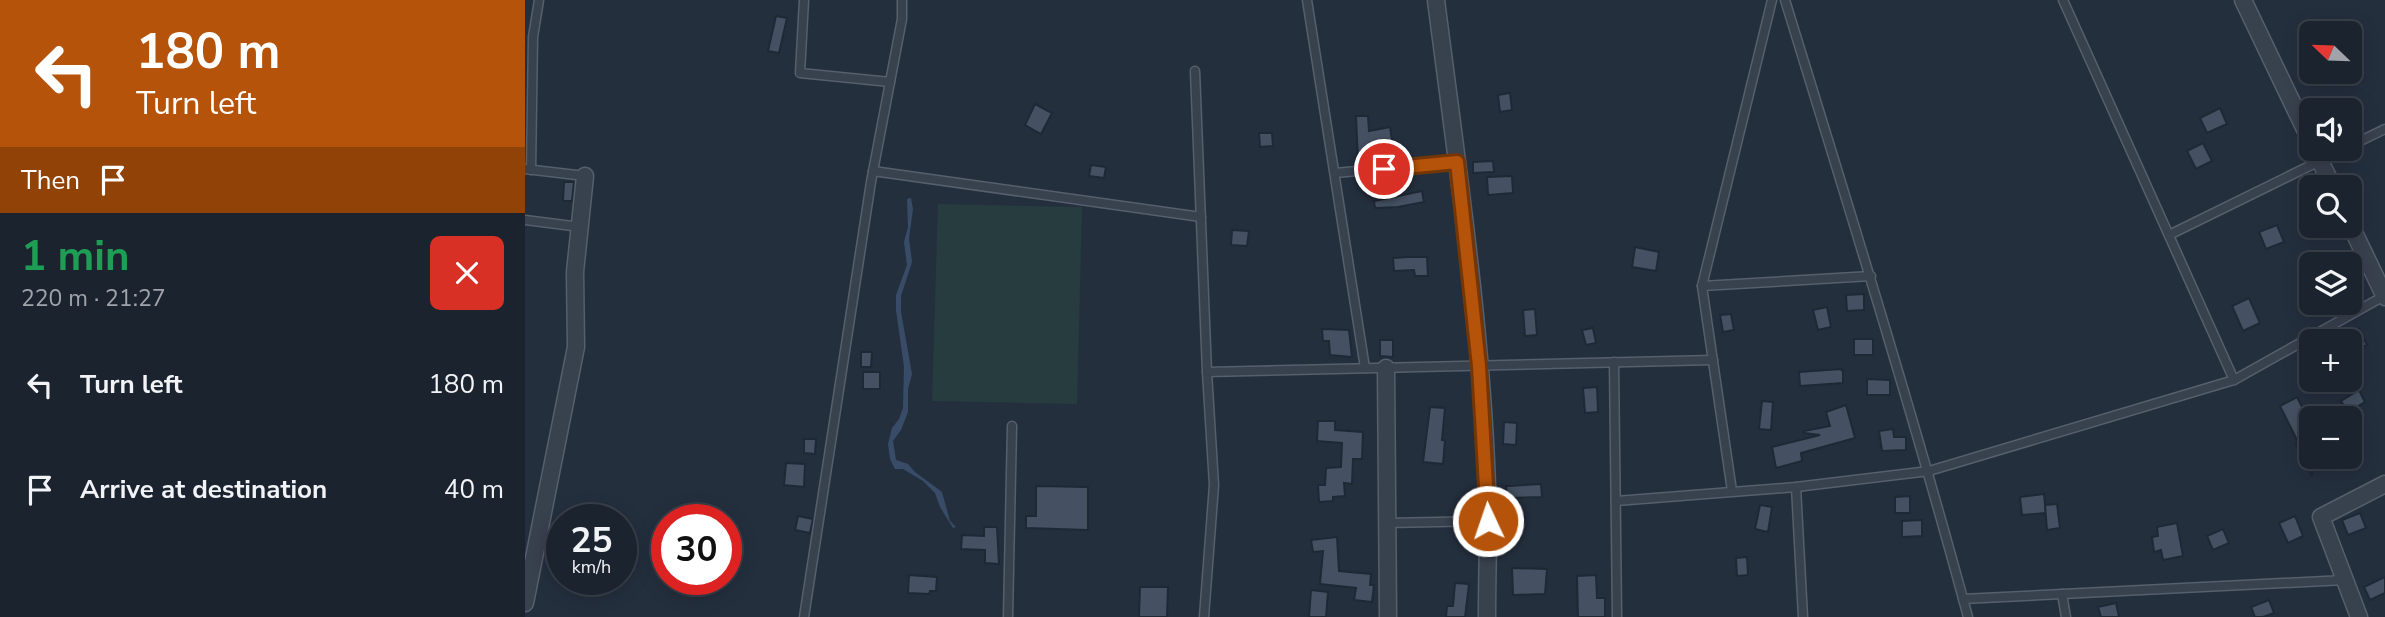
<!DOCTYPE html>
<html lang="en">
<head>
<meta charset="utf-8">
<style>
	:root { --surface:#1b232e; --page:#282f3a; --text:#f1f3f6; --muted:#a0a4aa; --line:#39404a }
	body { margin:0; font-family:"Nunito Sans",sans-serif; background:var(--page); color:var(--text); height:100vh; display:flex; flex-direction:column; font-size:26px; white-space:nowrap }
	* { box-sizing:border-box; margin:0 }
	p { font-size:23px; color:var(--muted) }
	.icon { flex:none; width:38px; height:38px; fill:none; stroke:currentColor; stroke-width:2; stroke-linecap:round; stroke-linejoin:round }
	.map { position:relative; flex:1; overflow:hidden }
	.details { display:flex; flex-direction:column; background:var(--surface); width:525px }
	.details>* { flex:none }
	.guide { background:#b45309; color:#fff; overflow:hidden }
	.needle { width:46px; rotate:293deg }
	.controls { position:absolute; left:1774px; top:21px; display:grid; gap:14px }
	.controls a { display:grid; place-items:center; width:63px; height:63px; border-radius:10px; background:var(--surface); box-shadow:0 4px 18px #0003,0 0 0 2px var(--line); font-size:35px }
	.speed { position:absolute; left:21px; top:504px; display:flex; gap:14px; font-size:35px; font-weight:700; text-align:center }
	.speed>* { display:grid; place-content:center; width:91px; height:91px; border-radius:50%; background:var(--surface); box-shadow:0 4px 18px #0003,0 0 0 2px var(--line); line-height:1 }
	.speed small { font-size:18px; font-weight:400 }
	.speed .limit { border:10px solid #d22; background:#fff; color:#111 }
	.pin { position:absolute; display:grid; place-items:center; width:60px; height:60px; color:#fff; margin:-30px; border:4px solid #fff; border-radius:50%; box-shadow:0 2px 7px #0007 }
	.me { position:absolute; width:77px; margin:-38px; rotate:357deg; stroke-linejoin:round; filter:drop-shadow(0 0 5px #0008) }
	.turn { display:flex; align-items:center; gap:24px; height:147px; padding:0 21px; font-size:32px }
	.turn .icon { width:91px; height:91px; stroke-width:2.5 }
	.turn b { display:block; font-size:49px; line-height:60px }
	.then { display:flex; align-items:center; height:66px; padding:0 21px; background:#0003; gap:14px; font-size:26px }
	.round { display:grid; place-items:center; flex:none; width:74px; height:74px; border-radius:10px; background:var(--page) }
	.summary { display:flex; align-items:center; justify-content:space-between; height:119px; padding:0 21px }
	h1 { font-size:42px; font-weight:700; line-height:52px; color:#1e9e55 }
	ul { padding:0; list-style:none }
	li { display:flex; align-items:center; gap:21px; height:105px; padding:0 21px }
	li div { flex:1 }
	li b { display:block; font-size:26px }
	li em { font-style:normal }
	main { display:flex; flex:1; min-height:0 }
	.map>svg:first-child { display:block }
	.green { fill:#263c3f }
	.water { fill:#394c67 }
	.building { fill:#455162; stroke:#1f2835; stroke-width:2 }
	.lines { fill:none; stroke-linecap:round; stroke-linejoin:round }
	.lane-casing { stroke:#565f6c; stroke-width:11 }
	.street-casing { stroke:#565f6c; stroke-width:19 }
	.lane { stroke:#38414e; stroke-width:8 }
	.street { stroke:#38414e; stroke-width:16 }
	.route-casing { stroke:#753606; stroke-width:18 }
	.route { stroke:#b45309; stroke-width:12 }
</style>
</head>
<body>
<main>
<section class="details">
<div class="guide">
<div class="turn"><svg class="icon" aria-label="left" viewBox="0 0 24 24"><path d="M17 20v-9H6M10 6l-5 5 5 5"/></svg><div><b>180 m</b>Turn left</div></div>
<div class="then">Then<svg class="icon" aria-label="arrive" viewBox="0 0 24 24"><path d="M6 21V4h12l-3 4 3 4H6"/></svg></div>
</div>
<div class="summary"><div><h1>1 min</h1><p>220 m · 21:27</p></div><a class="round" style="background:#d93025;color:#fff"><svg class="icon" aria-label="close" viewBox="0 0 24 24"><path d="M6 6l12 12M18 6L6 18"/></svg></a></div>
<ul>
<li><svg class="icon" aria-label="left" viewBox="0 0 24 24"><path d="M17 20v-9H6M10 6l-5 5 5 5"/></svg><div><b>Turn left</b></div><em>180 m</em></li>
<li><svg class="icon" aria-label="arrive" viewBox="0 0 24 24"><path d="M6 21V4h12l-3 4 3 4H6"/></svg><div><b>Arrive at destination</b></div><em>40 m</em></li>
</ul>
</section>
<div class="map">
<svg width="1860" height="617" viewBox="0 0 1860 617">
	<rect width="100%" height="100%" fill="#242f3e"/>
	<polygon class="green" points="413,204 557,207 552,404 407,401"/>
	<polygon class="water" points="386,198 388,209 384,238 387,262 376,296 376,312 387,374 383,389 383,412 376,430 368,441 371,460 383,464 390,472 417,492 425,521 431,527 428,528 415,507 410,493 398,481 378,469 370,469 365,459 363,444 367,428 374,419 378,408 379,367 371,310 371,295 382,265 379,242 383,227 382,199"/>
	<g class="building">
		<polygon points="251,16 262,18 254,53 243,51"/>
		<polygon points="985,93 987,110 975,112 973,95"/>
		<polygon points="510,104 527,113 516,134 500,125"/>
		<polygon points="1695,108 1702,124 1682,133 1675,118"/>
		<polygon points="831,116 843,116 844,131 865,127 870,158 853,162 833,162"/>
		<polygon points="734,133 747,133 748,146 735,147"/>
		<polygon points="1678,143 1687,161 1671,169 1662,151"/>
		<polygon points="968,161 969,172 948,173 948,162"/>
		<polygon points="566,165 581,167 579,178 564,176"/>
		<polygon points="854,176 854,192 841,193 840,177"/>
		<polygon points="987,176 988,193 963,195 962,177"/>
		<polygon points="39,182 49,182 47,201 38,201"/>
		<polygon points="897,191 899,202 873,207 850,208 849,201"/>
		<polygon points="1752,225 1759,242 1741,249 1734,232"/>
		<polygon points="707,230 724,231 722,246 706,245"/>
		<polygon points="1110,247 1134,252 1131,271 1107,267"/>
		<polygon points="883,257 902,257 903,276 890,276 889,270 869,271 868,258"/>
		<polygon points="1339,294 1339,310 1322,311 1321,295"/>
		<polygon points="1724,298 1735,323 1718,331 1707,306"/>
		<polygon points="1302,307 1306,327 1293,330 1288,310"/>
		<polygon points="1010,309 1012,335 1000,336 998,310"/>
		<polygon points="1206,314 1209,330 1198,332 1195,315"/>
		<polygon points="1068,328 1071,343 1061,345 1057,330"/>
		<polygon points="797,329 824,330 827,357 805,355 804,341 798,341"/>
		<polygon points="1834,329 1842,345 1825,353 1825,334"/>
		<rect x="1329" y="339" width="19" height="16"/>
		<polygon points="855,340 868,340 868,357 855,356"/>
		<polygon points="336,352 347,352 346,367 336,367"/>
		<polygon points="1316,369 1318,372 1318,383 1275,386 1274,372"/>
		<rect x="338" y="372" width="17" height="17"/>
		<polygon points="1342,379 1365,380 1365,395 1342,395"/>
		<polygon points="1072,387 1073,412 1060,413 1058,388"/>
		<polygon points="1834,390 1840,402 1823,412 1816,401"/>
		<polygon points="1772,397 1779,411 1787,407 1787,427 1782,429 1787,440 1787,457 1815,457 1787,470 1787,477 1771,443 1773,442 1755,406"/>
		<polygon points="1237,401 1248,402 1246,430 1234,429"/>
		<polygon points="1321,405 1330,438 1276,453 1277,461 1251,468 1247,447 1295,435 1279,433 1279,431 1305,426 1301,412"/>
		<polygon points="905,407 920,408 917,440 920,440 918,464 898,462"/>
		<polygon points="793,421 810,421 810,430 838,432 837,459 828,459 827,484 819,483 820,496 808,497 808,501 794,502 793,485 800,485 801,468 816,467 817,443 792,441"/>
		<polygon points="979,422 992,423 991,445 978,444"/>
		<polygon points="1368,429 1369,437 1381,437 1381,450 1357,451 1354,431"/>
		<polygon points="279,439 291,439 290,454 279,453"/>
		<polygon points="261,463 280,464 279,487 259,485"/>
		<polygon points="1016,484 1017,497 982,498 981,486 983,486"/>
		<polygon points="511,486 563,487 563,530 501,528 501,516 511,516"/>
		<polygon points="1519,494 1521,513 1497,515 1495,497"/>
		<polygon points="1385,496 1385,513 1370,513 1370,497"/>
		<polygon points="1532,504 1535,528 1522,530 1520,505"/>
		<polygon points="1235,505 1247,507 1243,532 1230,529"/>
		<polygon points="1835,513 1841,528 1823,535 1817,520"/>
		<polygon points="273,516 288,519 285,533 270,530"/>
		<polygon points="1770,516 1778,536 1763,543 1754,523"/>
		<polygon points="1397,520 1397,536 1377,537 1377,521"/>
		<polygon points="1652,523 1658,556 1638,560 1636,550 1629,552 1627,537 1633,536 1632,527"/>
		<polygon points="459,527 472,527 474,564 460,563 460,550 436,549 437,535 459,536"/>
		<polygon points="1698,529 1704,543 1688,550 1682,536"/>
		<polygon points="812,537 814,571 846,574 845,585 849,585 847,602 829,600 831,588 795,584 798,551 788,552 786,540"/>
		<polygon points="1222,557 1223,575 1212,576 1211,558"/>
		<polygon points="987,568 1022,569 1020,594 988,595"/>
		<polygon points="384,575 412,577 411,591 405,591 404,594 383,593"/>
		<polygon points="1071,575 1072,598 1080,598 1080,617 1053,617 1052,576"/>
		<polygon points="1860,577 1860,593 1845,600 1839,587"/>
		<polygon points="43,579 79,579 76,591 42,584"/>
		<polygon points="930,583 944,584 940,617 921,617 922,606 928,606"/>
		<polygon points="615,587 643,587 642,617 614,617"/>
		<polygon points="786,590 803,592 801,617 784,617"/>
		<polygon points="1744,600 1749,613 1738,617 1730,617 1726,607"/>
		<polygon points="1591,603 1594,617 1576,617 1573,607"/>
	</g>
	<g class="lines">
		<defs>
			<g id="lane">
				<polyline points="279,0 275,73 365,82"/>
				<polyline points="782,0 840,368"/>
				<path d="M1260 0C1323 205 1387 410 1443 617"/>
				<polyline points="1538,0 1709,380"/>
				<polyline points="670,71 682,372 689,485 679,617"/>
				<polyline points="1825,146 1860,129"/>
				<polyline points="0,169 60,176"/>
				<polyline points="6,170 8,37 14,0"/>
				<polyline points="348,171 676,217"/>
				<polyline points="810,173 932,162"/>
				<polyline points="0,220 55,227"/>
				<polyline points="1644,235 1819,149"/>
				<polyline points="1177,286 1346,276"/>
				<polyline points="1089,362 1092,617"/>
				<polyline points="682,372 1188,360"/>
				<polyline points="1271,487 1278,617"/>
				<polyline points="1207,491 1177,286 1247,0"/>
				<polyline points="1091,501 1271,487 1404,471 1709,380 1859,296"/>
				<polyline points="862,523 963,521"/>
				<polyline points="1537,594 1541,617"/>
				<polyline points="1438,599 1820,580"/>
				<polyline points="279,617 346,182 377,19 377,0"/>
				<polyline points="483,617 487,426"/>
			</g>
			<g id="street">
				<path d="M911 0C933 173 960 347 963 522 963 553 962 585 962 617"/>
				<polyline points="1718,0 1787,144"/>
				<polyline points="1789,149 1808,187"/>
				<polyline points="1825,224 1860,297"/>
				<polyline points="861,368 863,617"/>
				<polyline points="0,603 51,347 50,272 60,176"/>
				<polyline points="1834,617 1796,517 1860,484"/>
			</g>
		</defs>
		<use href="#lane" class="lane-casing"/>
		<use href="#street" class="street-casing"/>
		<use href="#lane" class="lane"/>
		<use href="#street" class="street"/>
	</g>
	<g class="lines">
		<defs>
			<polyline id="route" points="859,169 932,162 954,366 963,521"/>
		</defs>
		<use href="#route" class="route-casing"/>
		<use href="#route" class="route"/>
	</g>
</svg>
<div class="controls">
<a><svg class="needle" viewBox="-14 -14 28 28"><path d="M0-13l5 13h-10z" fill="#e53935"/><path d="M0 13l5-13h-10z" fill="#a0a4aa"/></svg></a>
<a><svg class="icon" aria-label="sound" viewBox="0 0 24 24"><path d="M4 9h4l5-4v14l-5-4H4zM17 9q2 3 0 6"/></svg></a>
<a><svg class="icon" aria-label="search" viewBox="0 0 24 24"><circle cx="10" cy="10" r="6"/><path d="M15 15l6 6"/></svg></a>
<a><svg class="icon" aria-label="layers" viewBox="0 0 24 24"><path d="M12 4l9 5-9 5-9-5zM3 14l9 5 9-5"/></svg></a>
<a>+</a>
<a>−</a>
</div>
<div class="speed"><div>25<small>km/h</small></div><div class="limit">30</div></div>
<div class="pin" style="left:859px;top:169px;background:#d93025"><svg class="icon" aria-label="arrive" viewBox="0 0 24 24"><path d="M6 21V4h12l-3 4 3 4H6"/></svg></div>
<svg class="me" style="left:963px;top:521px" viewBox="-20 -20 40 40"><circle r="17" fill="#b45309" stroke="#fff" stroke-width="3"/><path d="M0-11L8 9 0 5-8 9z" fill="#fff"/></svg>
</div>
</main>
</body>
</html>
